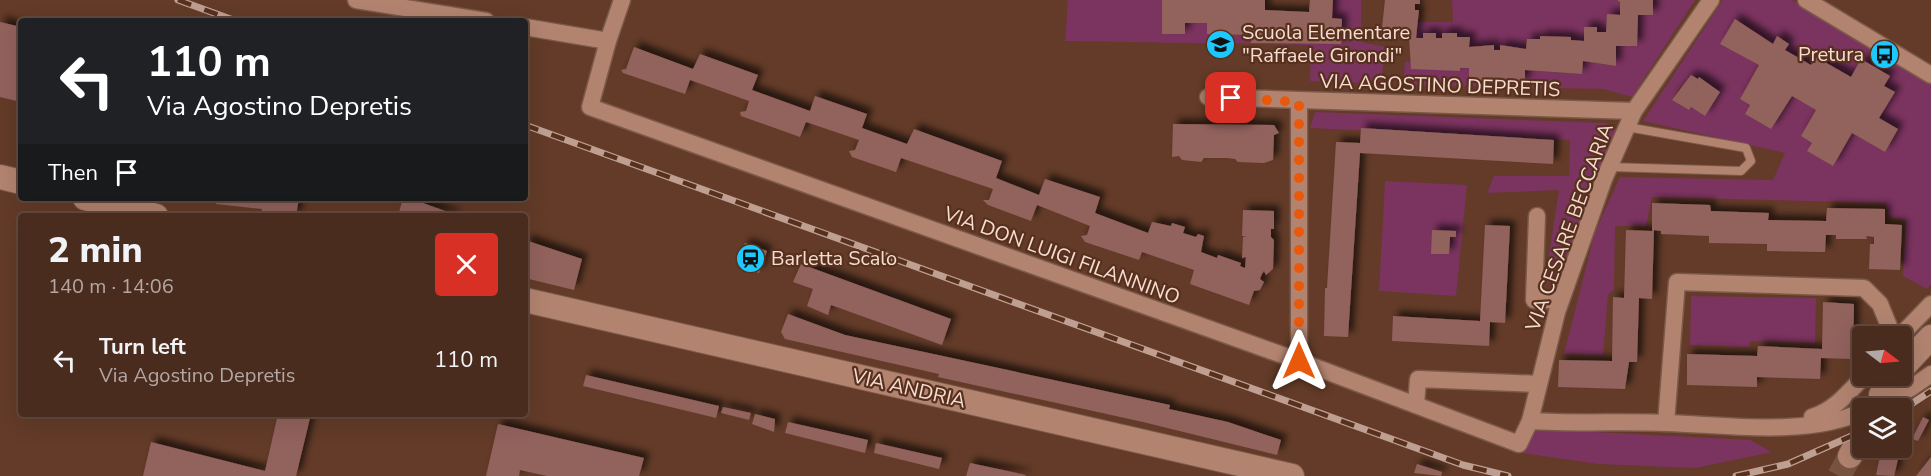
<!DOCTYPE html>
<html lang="en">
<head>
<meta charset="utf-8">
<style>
	:root { --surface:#4a2c1e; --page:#513427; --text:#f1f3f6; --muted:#b2a7a4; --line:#61483c }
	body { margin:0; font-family:"Nunito Sans",sans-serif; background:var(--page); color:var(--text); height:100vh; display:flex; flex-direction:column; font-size:22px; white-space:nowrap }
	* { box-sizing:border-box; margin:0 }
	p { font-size:20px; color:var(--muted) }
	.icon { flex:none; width:33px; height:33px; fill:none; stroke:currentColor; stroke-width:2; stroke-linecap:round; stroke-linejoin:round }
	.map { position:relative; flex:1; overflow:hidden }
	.side { position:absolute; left:18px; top:213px; width:510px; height:204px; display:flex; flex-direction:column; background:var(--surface); border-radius:6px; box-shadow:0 6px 24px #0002,0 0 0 2px var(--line) }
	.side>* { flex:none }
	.hud { position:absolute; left:18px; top:18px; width:510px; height:183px; border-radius:6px; box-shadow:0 6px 24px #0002,0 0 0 2px var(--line); background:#202124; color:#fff; overflow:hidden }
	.needle { width:39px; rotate:106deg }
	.buttons { position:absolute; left:1852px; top:326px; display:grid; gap:12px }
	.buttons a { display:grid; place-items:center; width:60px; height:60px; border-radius:6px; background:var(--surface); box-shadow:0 6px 24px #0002,0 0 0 2px var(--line); font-size:30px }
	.pin { position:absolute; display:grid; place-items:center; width:51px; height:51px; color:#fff; margin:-26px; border-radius:12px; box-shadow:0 3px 9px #0006 }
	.me { position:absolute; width:66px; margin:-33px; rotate:0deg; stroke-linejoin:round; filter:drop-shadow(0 0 4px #0008) }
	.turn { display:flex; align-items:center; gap:21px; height:126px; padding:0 30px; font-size:27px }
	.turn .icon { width:78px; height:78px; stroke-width:2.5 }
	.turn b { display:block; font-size:42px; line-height:51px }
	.then { display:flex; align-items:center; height:57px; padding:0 30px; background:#0003; gap:12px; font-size:22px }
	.round { display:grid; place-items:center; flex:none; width:63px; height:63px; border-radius:6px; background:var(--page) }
	.summary { display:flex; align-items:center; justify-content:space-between; height:102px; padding:0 30px }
	h1 { font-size:36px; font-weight:800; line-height:45px }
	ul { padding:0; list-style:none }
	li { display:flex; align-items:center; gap:18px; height:90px; padding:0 30px }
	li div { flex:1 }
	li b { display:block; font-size:22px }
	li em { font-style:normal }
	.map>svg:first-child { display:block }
	.green { fill:#7b335f; fill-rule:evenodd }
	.building { fill:#92625d; filter:url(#shadow) }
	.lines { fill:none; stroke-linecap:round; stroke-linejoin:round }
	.secondary-tunnel { stroke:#795342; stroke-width:24; stroke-dasharray:24 12; stroke-linecap:butt }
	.lane-casing { stroke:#7b5949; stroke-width:10 }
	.street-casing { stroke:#7b5949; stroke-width:19 }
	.secondary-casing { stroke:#7b5949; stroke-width:26 }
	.lane { stroke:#b28470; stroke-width:8 }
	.street { stroke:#b28470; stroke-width:16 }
	.secondary { stroke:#b28470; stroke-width:24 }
	.rail-casing { stroke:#be9f91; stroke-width:7 }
	.rail { stroke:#57301e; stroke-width:4.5; stroke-dasharray:14; stroke-linecap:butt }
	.route { stroke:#ea580c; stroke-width:10; stroke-dasharray:0 18 }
	.labels { text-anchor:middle; stroke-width:4.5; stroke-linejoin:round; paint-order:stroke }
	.poi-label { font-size:20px; fill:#f6ddd2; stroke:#57301e; text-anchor:start }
	.street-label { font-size:20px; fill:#f6ddd2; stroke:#57301e }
</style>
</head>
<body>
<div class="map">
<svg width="1931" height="476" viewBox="0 0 1931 476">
	<defs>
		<filter id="shadow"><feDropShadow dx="5.5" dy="-5.5" stdDeviation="3" flood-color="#0009"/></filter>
	</defs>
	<rect width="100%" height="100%" fill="#633b28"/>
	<g class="green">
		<polygon points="1068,0 1162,0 1162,34 1185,23 1207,23 1207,34 1251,35 1251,43 1341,44 1342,19 1332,18 1333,0 1361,0 1361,42 1385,47 1381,84 1310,81 1311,45 1065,41"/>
		<polygon points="1452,0 1617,0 1620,2 1620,15 1607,15 1606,32 1597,32 1597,27 1584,27 1584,41 1571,40 1571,37 1541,36 1540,39 1527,39 1526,49 1500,45 1500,50 1494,50 1494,45 1469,47 1469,38 1436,38 1436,33 1423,33 1423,38 1416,38 1416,22 1453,22"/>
		<polygon points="1653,0 1695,0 1632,97 1603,89 1403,85 1405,62 1411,62 1411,69 1469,68 1469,81 1509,80 1525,83 1525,70 1582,74 1583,61 1615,66 1616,46 1637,46 1638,15 1653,15"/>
		<path d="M1723 0H1792L1931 82V284L1927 289 1903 276 1906 220 1890 217 1885 203 1652 197 1646 226H1615L1614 290 1608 295 1603 355 1564 354 1595 232 1620 177 1773 180 1785 153 1643 121ZM1735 19 1773 44 1777 37 1788 43 1785 50 1811 65 1816 57 1851 77 1862 60 1890 76 1884 86 1894 92 1879 118 1898 130 1885 152 1852 133 1833 166 1808 151 1812 143 1801 136 1816 110 1792 96 1771 129 1745 114 1750 105 1740 99 1759 65 1721 44ZM1699 77 1714 87 1689 110 1672 100 1680 87 1683 89Z"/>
		<polygon points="1315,112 1605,123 1616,128 1555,284 1545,282 1559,190 1487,193 1494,176 1569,176 1570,140 1310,128"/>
		<polygon points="1385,181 1467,185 1456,296 1379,291"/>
		<polygon points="1691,296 1816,298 1815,343 1750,341 1749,347 1690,345"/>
		<polygon points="1536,429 1750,440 1772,452 1696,468 1598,464 1522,453"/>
	</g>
	<g class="building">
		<polygon points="1162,0 1265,0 1265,10 1309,12 1310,0 1333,0 1332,18 1342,19 1341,44 1251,43 1251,35 1207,34 1207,23 1185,23 1185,34 1162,34"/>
		<polygon points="1385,0 1420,0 1420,4 1415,4 1415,10 1419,10 1416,38 1423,38 1423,33 1436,33 1436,38 1442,38 1442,33 1457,33 1457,37 1470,37 1469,47 1494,45 1494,50 1500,50 1500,45 1526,49 1527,39 1540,39 1540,36 1571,37 1571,40 1584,41 1584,27 1597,27 1597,32 1606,32 1607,14 1620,15 1620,2 1617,0 1653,0 1653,15 1638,15 1637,46 1616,46 1616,66 1583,61 1582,74 1525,70 1525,83 1509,83 1509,80 1469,81 1469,68 1460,68 1460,71 1411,69 1409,37 1381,37"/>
		<polygon points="1735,19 1773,44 1777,36 1789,44 1785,50 1811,65 1816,57 1851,77 1861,59 1890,76 1884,86 1895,92 1879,118 1898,129 1885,152 1852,133 1833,166 1807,151 1812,143 1801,136 1816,110 1792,96 1771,129 1745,114 1750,105 1740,99 1759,65 1720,44"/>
		<polygon points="0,22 21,27 21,102 0,97"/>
		<polygon points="634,47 693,69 700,54 758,75 752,90 810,111 815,96 867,114 862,128 907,144 914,129 1002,161 996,178 1039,195 1045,179 1100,197 1095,213 1148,233 1152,222 1171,226 1172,223 1185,227 1183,233 1196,237 1198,234 1204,236 1201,252 1217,258 1218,255 1241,263 1240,266 1245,268 1246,257 1242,258 1243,237 1247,236 1242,236 1243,210 1274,211 1274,229 1271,229 1271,237 1274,240 1273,269 1266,275 1264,271 1262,274 1260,279 1264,282 1260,290 1254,291 1249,305 1190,284 1194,270 1142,252 1139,260 1085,242 1081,236 1087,235 1090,226 1037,205 1031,221 988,205 983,200 989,200 993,189 901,158 896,172 852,157 849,151 855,150 859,140 806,122 800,137 741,116 740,112 746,111 749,101 690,80 685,94 623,73 621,70 626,69"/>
		<polygon points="1691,75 1698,79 1699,77 1720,92 1705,116 1691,107 1689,110 1672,100"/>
		<polygon points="1173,124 1274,125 1279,133 1274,135 1273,160 1264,163 1238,162 1235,159 1227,158 1204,158 1201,162 1182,160 1179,156 1172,157"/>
		<polygon points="1361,128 1554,140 1553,164 1360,153 1348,337 1324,336 1325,288 1327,288 1336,142 1360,143"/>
		<polygon points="217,198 299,198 296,216 260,216 262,209 216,204"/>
		<polygon points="403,198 409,198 459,216 398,216"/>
		<polygon points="1652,203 1710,205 1711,211 1769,213 1768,220 1826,221 1827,208 1885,209 1885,224 1902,225 1900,270 1869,269 1870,244 1874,244 1874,237 1866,236 1867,239 1836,239 1836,235 1826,235 1825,252 1819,252 1767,251 1767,244 1709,243 1709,236 1661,234 1661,231 1654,230 1652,299 1639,298 1637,362 1629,362 1625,389 1558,387 1559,360 1612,361 1613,297 1624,298 1626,230 1652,231"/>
		<polygon points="1485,225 1510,226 1505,323 1490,322 1489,346 1392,341 1393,316 1480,321"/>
		<polygon points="1432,230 1456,231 1456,237 1450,237 1449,254 1431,254"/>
		<polygon points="525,240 582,259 574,290 525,278"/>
		<polygon points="745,243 767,251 759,273 737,265"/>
		<polygon points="801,264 951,319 942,345 831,305 828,315 807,306 813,289 793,282"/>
		<polygon points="1823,302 1854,304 1853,359 1821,358 1820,379 1757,377 1757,387 1687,385 1687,354 1757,356 1758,346 1822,349"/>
		<polygon points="788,314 845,335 1170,405 1169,409 1228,422 1281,440 1277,455 1143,422 938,377 939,374 785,339 781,332"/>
		<polygon points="586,375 719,406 716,418 704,415 583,386"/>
		<polygon points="723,407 751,413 749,420 721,413"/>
		<polygon points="278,414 311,414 296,476 143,476 151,442 265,471"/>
		<polygon points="755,414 775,419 774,432 752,424"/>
		<polygon points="1923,417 1929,420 1918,441 1912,439"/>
		<polygon points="788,422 868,440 865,453 785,433"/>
		<polygon points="498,424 644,458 639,476 547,476 520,470 519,476 486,476"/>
		<polygon points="876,443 942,458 939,469 874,453"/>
		<polygon points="1882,447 1901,447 1894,476 1876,475"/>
		<polygon points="1931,457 1931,476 1916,476"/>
		<polygon points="970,463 1026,475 1025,476 966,476"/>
		<polygon points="1417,464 1442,472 1441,476 1414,473"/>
	</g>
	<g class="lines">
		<polyline class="secondary-tunnel" points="1839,476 1850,456"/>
		<defs>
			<g id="lane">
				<polyline points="1610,167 1741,171 1751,161 1746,148 1627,127"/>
				<polyline points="147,198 155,211"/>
			</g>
			<g id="street">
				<polyline points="356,0 486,21"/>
				<polyline points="622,0 608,41 590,107 1299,361 1519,444 1530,421 1557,312 1604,179 1634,111 1711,0"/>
				<polyline points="1806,0 1931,75"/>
				<polyline points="525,27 608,41"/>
				<polyline points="1208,97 1634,111"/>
				<polyline points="1537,216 1534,300 1561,300"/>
				<polyline points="1900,336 1931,304"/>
				<polyline points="1299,361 1299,102"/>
				<polyline points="1416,405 1418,379 1539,384"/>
				<polyline points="1869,408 1911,388 1931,374"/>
				<path d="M1812 417C1835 410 1849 392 1865 375"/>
				<path d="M1530 421C1576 424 1622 421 1668 423 1726 425 1809 437 1863 411"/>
				<polyline points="1666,423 1677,282 1864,288 1880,304 1893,336"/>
			</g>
			<g id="secondary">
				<polyline points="0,177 21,182"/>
				<polyline points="85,198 156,216"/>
				<polyline points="525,300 1292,476"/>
				<polyline points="1902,368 1931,337"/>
				<polyline points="1881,395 1895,375"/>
				<polyline points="1850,456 1855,447"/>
			</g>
		</defs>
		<use href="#lane" class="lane-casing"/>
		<use href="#street" class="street-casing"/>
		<use href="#secondary" class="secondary-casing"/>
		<use href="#lane" class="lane"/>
		<use href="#street" class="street"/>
		<use href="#secondary" class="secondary"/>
		<defs>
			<g id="rail">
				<polyline points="178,0 236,21"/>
				<polyline points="525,125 1463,465 1508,476"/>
				<polyline points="1902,410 1931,391"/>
				<polyline points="1736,476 1788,464 1863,431"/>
			</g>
		</defs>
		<use href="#rail" class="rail-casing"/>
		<use href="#rail" class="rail"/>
	</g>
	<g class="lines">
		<polyline class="route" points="1231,98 1299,102 1299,361"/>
	</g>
	<defs>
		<symbol id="school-disc" viewBox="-11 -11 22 22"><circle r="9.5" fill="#1dc9fc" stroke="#57301e"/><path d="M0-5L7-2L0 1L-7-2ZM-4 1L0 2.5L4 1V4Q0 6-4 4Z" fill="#111"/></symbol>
		<symbol id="bus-disc" viewBox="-11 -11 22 22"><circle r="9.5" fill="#1dc9fc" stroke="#57301e"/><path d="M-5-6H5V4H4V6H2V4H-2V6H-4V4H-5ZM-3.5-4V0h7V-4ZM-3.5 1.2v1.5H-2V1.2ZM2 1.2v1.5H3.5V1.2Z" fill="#111"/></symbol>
		<symbol id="station-disc" viewBox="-11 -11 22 22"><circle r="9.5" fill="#1dc9fc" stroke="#57301e"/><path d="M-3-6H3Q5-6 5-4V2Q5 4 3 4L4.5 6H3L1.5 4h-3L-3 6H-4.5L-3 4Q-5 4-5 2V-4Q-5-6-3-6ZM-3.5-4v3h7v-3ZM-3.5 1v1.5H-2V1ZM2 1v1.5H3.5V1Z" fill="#111"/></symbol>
	</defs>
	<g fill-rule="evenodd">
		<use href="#school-disc" x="1204" y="28" width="33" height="33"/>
		<use href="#bus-disc" x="1868" y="38" width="33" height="33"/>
		<use href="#station-disc" x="734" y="242" width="33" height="33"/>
	</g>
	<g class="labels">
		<g class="poi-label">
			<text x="1242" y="39">Scuola Elementare<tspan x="1242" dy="23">"Raffaele Girondi"</tspan></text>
			<text x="1864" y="61" text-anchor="end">Pretura</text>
			<text x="771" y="265">Barletta Scalo</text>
		</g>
		<g class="street-label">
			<text transform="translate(1440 85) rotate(2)" y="7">VIA AGOSTINO DEPRETIS</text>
			<text transform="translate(1569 227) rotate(-70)" y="7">VIA CESARE BECCARIA</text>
			<text transform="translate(1062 255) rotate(20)" y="7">VIA DON LUIGI FILANNINO</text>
			<text transform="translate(909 388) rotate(13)" y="7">VIA ANDRIA</text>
		</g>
	</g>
</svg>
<div class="buttons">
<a><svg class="needle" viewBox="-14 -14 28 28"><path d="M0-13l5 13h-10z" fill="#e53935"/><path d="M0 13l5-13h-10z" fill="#b2a7a4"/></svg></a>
<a><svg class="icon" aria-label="layers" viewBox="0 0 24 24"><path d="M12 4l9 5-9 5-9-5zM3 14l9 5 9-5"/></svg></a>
</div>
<div class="pin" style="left:1231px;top:98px;background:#d93025"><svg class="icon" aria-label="arrive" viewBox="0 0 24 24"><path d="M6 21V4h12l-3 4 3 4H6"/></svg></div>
<svg class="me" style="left:1299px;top:361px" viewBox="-20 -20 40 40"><path d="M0-17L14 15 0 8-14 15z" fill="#ea580c" stroke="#fff" stroke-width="4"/></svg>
<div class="hud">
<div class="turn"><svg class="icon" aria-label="left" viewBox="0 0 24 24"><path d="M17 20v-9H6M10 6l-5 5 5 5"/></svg><div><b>110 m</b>Via Agostino Depretis</div></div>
<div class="then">Then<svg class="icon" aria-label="arrive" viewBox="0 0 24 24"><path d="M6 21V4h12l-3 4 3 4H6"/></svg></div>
</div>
<section class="side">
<div class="summary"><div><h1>2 min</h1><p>140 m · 14:06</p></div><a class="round" style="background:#d93025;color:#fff"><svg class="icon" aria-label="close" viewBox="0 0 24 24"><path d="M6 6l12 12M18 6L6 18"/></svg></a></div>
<ul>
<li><svg class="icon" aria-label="left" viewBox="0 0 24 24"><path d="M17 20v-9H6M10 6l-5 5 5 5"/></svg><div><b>Turn left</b><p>Via Agostino Depretis</p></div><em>110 m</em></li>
</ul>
</section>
</div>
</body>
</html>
